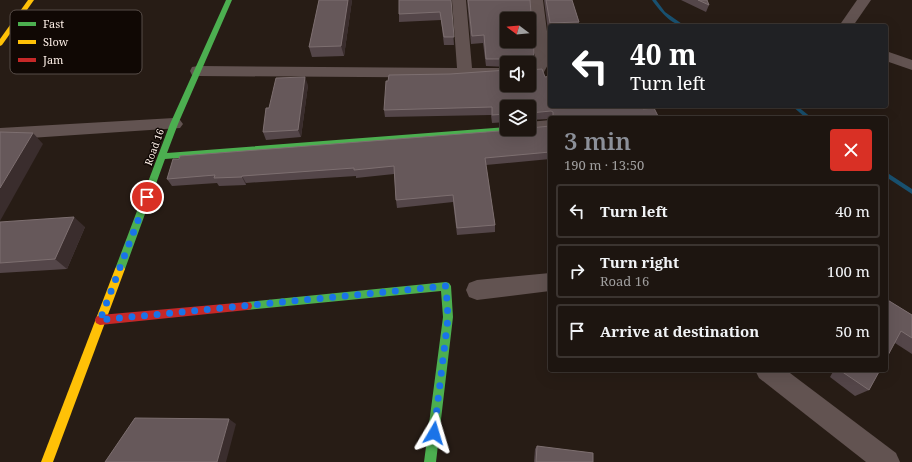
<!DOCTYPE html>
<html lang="en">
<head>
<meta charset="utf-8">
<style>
	:root { --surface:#1d1510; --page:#2a221e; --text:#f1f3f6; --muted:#a09f9f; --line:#3b3430; --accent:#8c9099 }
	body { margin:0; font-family:"Noto Serif",serif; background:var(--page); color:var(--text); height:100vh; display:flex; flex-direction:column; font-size:15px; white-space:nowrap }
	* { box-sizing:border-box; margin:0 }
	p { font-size:13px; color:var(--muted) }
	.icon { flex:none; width:22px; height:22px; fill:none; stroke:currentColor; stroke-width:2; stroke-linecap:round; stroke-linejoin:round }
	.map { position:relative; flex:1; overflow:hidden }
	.details { position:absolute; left:548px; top:116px; width:340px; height:256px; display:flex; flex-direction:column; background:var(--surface); border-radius:4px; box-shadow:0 4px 16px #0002,0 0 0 1px var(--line) }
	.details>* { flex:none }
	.guide { position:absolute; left:548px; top:24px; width:340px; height:84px; border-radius:4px; box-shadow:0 4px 16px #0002,0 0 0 1px var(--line); background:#202124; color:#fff; overflow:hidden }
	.needle { width:26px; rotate:286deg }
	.fabs { position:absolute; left:500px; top:12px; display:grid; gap:8px }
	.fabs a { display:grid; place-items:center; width:36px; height:36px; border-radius:4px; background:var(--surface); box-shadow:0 4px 16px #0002,0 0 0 1px var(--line); font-size:20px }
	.pin { position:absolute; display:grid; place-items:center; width:34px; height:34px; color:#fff; margin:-17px; border:2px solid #fff; border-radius:50%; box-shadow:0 1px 4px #0007 }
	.me { position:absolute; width:44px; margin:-22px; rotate:7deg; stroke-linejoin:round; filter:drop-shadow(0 0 3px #0008) }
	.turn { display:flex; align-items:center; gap:14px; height:84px; padding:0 16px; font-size:18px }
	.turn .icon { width:52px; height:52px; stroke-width:2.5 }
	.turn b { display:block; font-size:28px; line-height:34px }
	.round { display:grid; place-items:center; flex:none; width:42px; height:42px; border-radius:4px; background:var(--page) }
	.head { display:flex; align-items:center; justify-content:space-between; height:68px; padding:0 16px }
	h1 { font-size:24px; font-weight:600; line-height:30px; color:var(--accent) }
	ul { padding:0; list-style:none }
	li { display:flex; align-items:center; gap:12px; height:54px; margin:0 8px 6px; padding:0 8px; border:2px solid var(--line); border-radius:4px }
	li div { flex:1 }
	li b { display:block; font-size:15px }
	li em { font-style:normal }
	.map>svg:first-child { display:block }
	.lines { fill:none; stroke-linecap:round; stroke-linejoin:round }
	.stream { fill:#195170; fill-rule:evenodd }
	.street { fill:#625351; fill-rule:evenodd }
	.fast { fill:#4caf50; fill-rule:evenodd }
	.slow { fill:#ffc107; fill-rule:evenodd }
	.jam { fill:#c62828; fill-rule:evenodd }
	.wall { fill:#544649 }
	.shaded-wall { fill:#3a2d2d }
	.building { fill:#66585a; stroke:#7d6f70; fill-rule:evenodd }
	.route { stroke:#1a73e8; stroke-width:7; stroke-dasharray:0 12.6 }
	.labels { text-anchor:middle; stroke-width:3; stroke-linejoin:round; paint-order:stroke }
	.street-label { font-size:10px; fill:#fceee6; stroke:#100804 }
	.key { fill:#100804; stroke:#574d48; stroke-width:1 }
	.key-label { font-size:11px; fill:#fceee6 }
</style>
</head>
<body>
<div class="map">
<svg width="912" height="462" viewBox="0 0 912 462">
	<rect width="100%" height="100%" fill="#271c15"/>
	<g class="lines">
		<g class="stream">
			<path d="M652 0H656L665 12 685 26C672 26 659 10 652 0Z"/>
			<polygon points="792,106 797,106 812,118 806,118"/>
			<polygon points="886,172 912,189 912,194 886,177"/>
		</g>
		<g class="street">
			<polygon points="452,0 466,0 472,68 507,68 507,78 198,76 192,75 190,71 192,67 198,66 457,68"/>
			<polygon points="529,0 543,0 550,55 550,61 544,72 529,77 529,67 533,66 535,60"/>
			<polygon points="857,0 871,0 853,26 839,26"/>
			<polygon points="886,51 912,60 912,70 886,61"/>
			<polygon points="174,118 180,120 183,124 180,128 0,140 0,128"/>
			<polygon points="550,120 550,132 529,134 523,132 521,129 529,129 529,122"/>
			<polygon points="550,273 550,291 477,300 469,297 466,290 469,283 477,280"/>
			<polygon points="755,370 786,370 896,453 900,462 866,462 759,378"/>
		</g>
		<g class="fast">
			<polygon points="226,0 232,0 178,124 167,153 507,127 507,129 515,129 511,132 165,159 125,269 123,272 120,273 117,272 115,269 170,124"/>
			<polygon points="446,282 449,283 451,286 453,317 436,462 424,462 443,317 441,291 247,310 243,309 242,306 243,303 247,302"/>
		</g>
		<g class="slow">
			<polygon points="28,0 34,0 2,45 0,46 0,39"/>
			<polygon points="120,265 123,266 125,269 53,462 41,462 115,269 117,266"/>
		</g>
		<polygon class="jam" points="247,302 251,303 252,306 251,309 247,310 100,325 96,323 95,320 96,317 100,315"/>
	</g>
	<g class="wall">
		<polygon points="319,0 352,0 344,56 312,57 309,47"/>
		<polygon points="451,0 454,45 444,45 441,20 399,22 399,14"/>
		<polygon points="467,0 530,0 534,53 532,65 529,66 529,70 550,106 643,109 659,118 550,118 550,119 529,120 529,107 507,107 507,122 492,123 491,115 385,117 384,110 507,85 529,63 507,63 507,67 486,66 483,43 471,44"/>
		<polygon points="544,0 572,0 579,22 578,26 550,26 550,31 548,31"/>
		<polygon points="681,0 707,0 709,5 706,12"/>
		<polygon points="308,85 301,137 266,140 263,132 269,108"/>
		<polygon points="550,126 550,159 486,165 495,225 495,232 457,235 453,202 397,208 396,200 394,174 356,178 356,176 246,183 246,185 219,186 217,183 172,186 167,179 512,130"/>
		<polygon points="0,222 85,227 67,269 0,273"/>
		<polygon points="886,299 912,315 912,354 895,343"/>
		<polygon points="834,370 880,370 869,390 855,396 830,377"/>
		<polygon points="537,446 593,462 534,462 535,449"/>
	</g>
	<g class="shaded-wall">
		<polygon points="348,0 352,0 344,56 341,46"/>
		<polygon points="534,53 532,65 529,66 529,59"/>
		<polygon points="305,77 308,85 301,137 298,130"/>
		<polygon points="33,133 43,144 0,221 0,188"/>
		<polygon points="242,176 246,183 246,185 242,177"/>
		<polygon points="74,217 85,227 67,269 55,259"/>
		<polygon points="229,419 236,424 226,462 217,462"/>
	</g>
	<g class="building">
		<polygon points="319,0 348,0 341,46 309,47"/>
		<polygon points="399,0 451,0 454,37 444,37 440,12 399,14"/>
		<path d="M468 0H530L534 53 533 57 529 59V63H509V59H486L484 35 472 36ZM507 19H529V41H507Z"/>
		<polygon points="546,0 572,0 579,22 550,23"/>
		<polygon points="698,0 707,0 709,5"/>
		<polygon points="529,66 529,70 542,69 545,77 550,76 550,106 641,106 643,109 654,108 659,118 553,118 553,112 551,111 530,113 529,118 529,107 507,107 507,114 492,115 492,107 384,110 386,81 388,81 389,75 450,74 507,70 507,85 529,85"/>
		<polygon points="305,77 298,130 263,132 266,108 269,108 276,78"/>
		<polygon points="550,126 550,152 485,158 495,225 457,228 453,195 396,200 394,166 354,170 354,168 242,176 242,177 214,178 215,175 167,179 173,159 179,159 180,156 512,130 515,129 529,129 529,127 530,128"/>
		<polygon points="0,132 33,133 0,188"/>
		<polygon points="74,217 55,259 0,263 0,222"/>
		<polygon points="886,299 912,315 912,338 901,331 886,359"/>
		<polygon points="842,370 880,370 869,390 841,371"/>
		<polygon points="135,418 229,419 217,462 105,462"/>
		<polygon points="537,446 593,453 593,462 536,462"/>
	</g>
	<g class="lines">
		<polyline class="route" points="147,197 100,320 446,286 448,318 434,433"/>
	</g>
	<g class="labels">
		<g class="street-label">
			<text transform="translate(154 147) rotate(-70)" y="4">Road 16</text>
		</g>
	</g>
	<rect x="10" y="10" width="132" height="64" rx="6" class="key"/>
	<rect x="18" y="22" width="18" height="4" fill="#4caf50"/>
	<rect x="18" y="40" width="18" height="4" fill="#ffc107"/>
	<rect x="18" y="58" width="18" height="4" fill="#c62828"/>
	<g class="key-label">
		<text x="43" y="28">Fast</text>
		<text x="43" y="46">Slow</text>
		<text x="43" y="64">Jam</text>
	</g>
</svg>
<div class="fabs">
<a><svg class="needle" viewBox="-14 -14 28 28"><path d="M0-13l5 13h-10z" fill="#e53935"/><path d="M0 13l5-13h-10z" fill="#a09f9f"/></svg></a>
<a><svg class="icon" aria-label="sound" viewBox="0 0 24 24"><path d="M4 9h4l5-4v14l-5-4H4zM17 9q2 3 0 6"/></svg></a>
<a><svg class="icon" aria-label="layers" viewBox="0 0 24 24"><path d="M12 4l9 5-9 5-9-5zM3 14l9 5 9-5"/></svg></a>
</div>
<div class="pin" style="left:147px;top:197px;background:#d93025"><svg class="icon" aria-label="arrive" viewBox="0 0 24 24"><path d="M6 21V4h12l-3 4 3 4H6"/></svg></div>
<svg class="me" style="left:434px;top:433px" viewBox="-20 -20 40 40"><path d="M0-17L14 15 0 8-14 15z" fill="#1a73e8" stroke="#fff" stroke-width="4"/></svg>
<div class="guide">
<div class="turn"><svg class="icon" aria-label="left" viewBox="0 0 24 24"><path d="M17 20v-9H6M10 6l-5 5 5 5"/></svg><div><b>40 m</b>Turn left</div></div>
</div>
<section class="details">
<div class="head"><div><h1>3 min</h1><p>190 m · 13:50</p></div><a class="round" style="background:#d93025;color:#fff"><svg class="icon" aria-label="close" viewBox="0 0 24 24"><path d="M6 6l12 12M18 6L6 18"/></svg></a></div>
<ul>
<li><svg class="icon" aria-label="left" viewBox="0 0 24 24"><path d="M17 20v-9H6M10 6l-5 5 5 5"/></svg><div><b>Turn left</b></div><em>40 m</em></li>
<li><svg class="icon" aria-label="right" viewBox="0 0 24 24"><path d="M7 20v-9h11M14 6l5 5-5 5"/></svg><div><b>Turn right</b><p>Road 16</p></div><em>100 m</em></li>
<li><svg class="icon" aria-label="arrive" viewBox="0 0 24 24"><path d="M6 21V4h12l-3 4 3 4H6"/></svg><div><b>Arrive at destination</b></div><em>50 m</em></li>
</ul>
</section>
</div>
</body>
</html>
